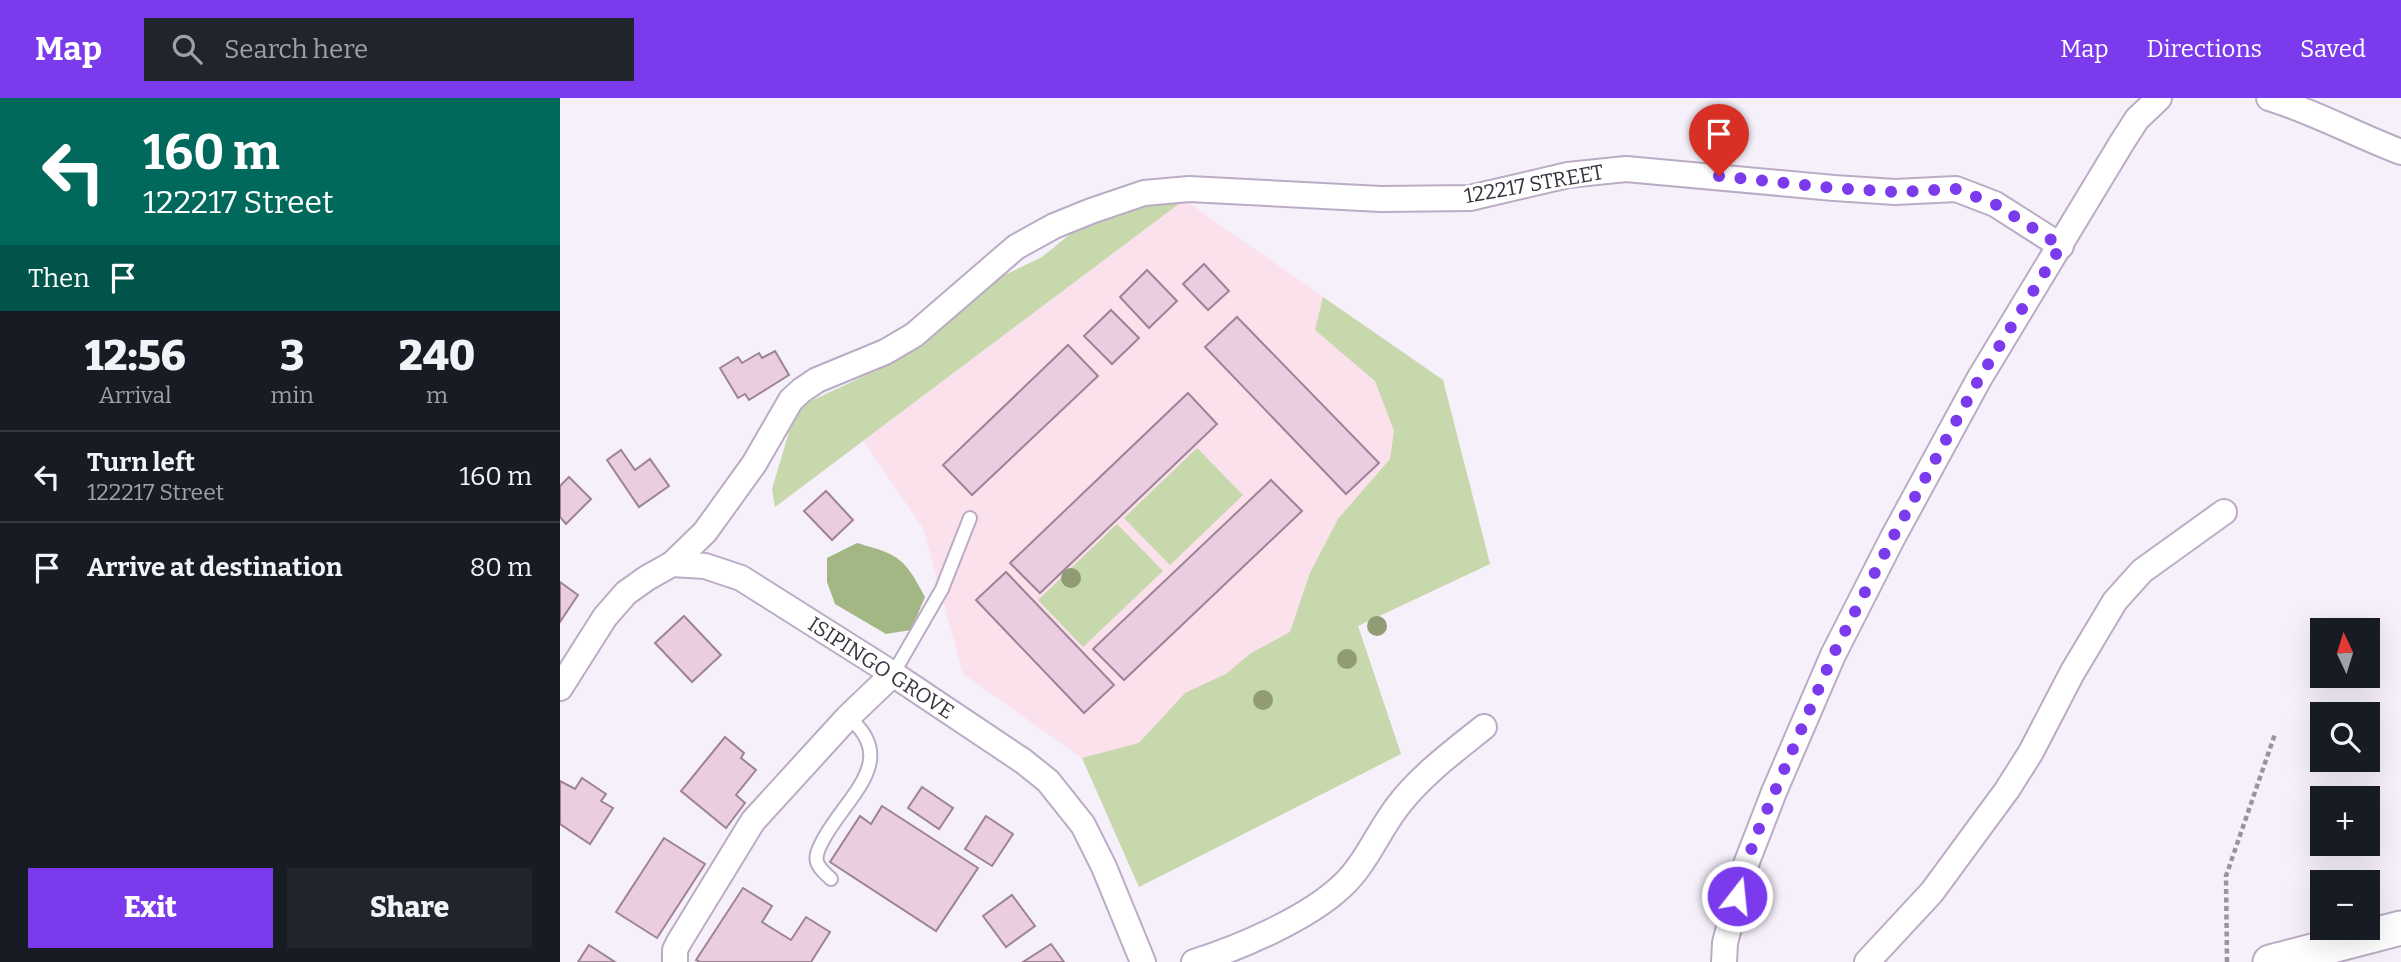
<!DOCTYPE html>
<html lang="en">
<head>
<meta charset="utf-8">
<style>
	:root { --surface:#171b24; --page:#20242c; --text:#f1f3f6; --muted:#9ea1a6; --line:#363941; --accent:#7c3aed }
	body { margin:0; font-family:Bitter,serif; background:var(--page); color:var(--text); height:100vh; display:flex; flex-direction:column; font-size:26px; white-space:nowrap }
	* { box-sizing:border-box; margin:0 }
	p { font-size:23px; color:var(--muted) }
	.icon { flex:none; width:38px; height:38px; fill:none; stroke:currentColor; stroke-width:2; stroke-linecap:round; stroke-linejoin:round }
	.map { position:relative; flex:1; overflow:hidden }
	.panel { display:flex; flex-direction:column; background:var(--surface); width:560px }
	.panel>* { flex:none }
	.banner { background:#00695c; color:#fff; overflow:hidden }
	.needle { width:46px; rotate:356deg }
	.buttons { position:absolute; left:1750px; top:520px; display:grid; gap:14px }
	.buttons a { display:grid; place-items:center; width:70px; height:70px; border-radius:0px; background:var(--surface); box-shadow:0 7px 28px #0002; font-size:35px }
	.pin { position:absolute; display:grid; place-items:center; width:60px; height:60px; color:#fff; margin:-72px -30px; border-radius:50% 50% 50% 0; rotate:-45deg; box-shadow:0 0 7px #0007 }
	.pin .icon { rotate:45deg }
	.me { position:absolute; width:77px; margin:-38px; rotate:16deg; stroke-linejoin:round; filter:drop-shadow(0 0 5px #0008) }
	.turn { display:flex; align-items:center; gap:24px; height:147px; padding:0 28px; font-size:32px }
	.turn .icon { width:91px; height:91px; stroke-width:2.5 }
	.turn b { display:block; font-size:49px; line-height:60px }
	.then { display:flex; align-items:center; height:66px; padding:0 28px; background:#0003; gap:14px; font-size:26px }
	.eta { display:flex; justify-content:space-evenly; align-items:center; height:119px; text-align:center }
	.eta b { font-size:42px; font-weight:800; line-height:49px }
	.cta { display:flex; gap:14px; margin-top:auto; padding:14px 28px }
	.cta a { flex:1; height:80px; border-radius:0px; background:var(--accent); color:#fff; font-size:28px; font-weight:800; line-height:80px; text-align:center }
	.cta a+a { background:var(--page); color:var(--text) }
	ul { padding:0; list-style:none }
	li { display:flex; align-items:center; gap:21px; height:91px; padding:0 28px; border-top:2px solid var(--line) }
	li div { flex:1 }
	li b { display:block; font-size:26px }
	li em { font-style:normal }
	header { display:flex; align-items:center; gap:42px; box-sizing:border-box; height:98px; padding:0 35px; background:var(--accent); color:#fff }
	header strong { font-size:33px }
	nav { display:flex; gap:38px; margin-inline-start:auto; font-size:24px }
	.search { width:490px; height:63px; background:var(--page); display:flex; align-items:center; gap:18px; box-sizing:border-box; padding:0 24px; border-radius:0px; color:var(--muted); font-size:26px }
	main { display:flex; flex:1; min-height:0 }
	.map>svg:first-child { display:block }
	.education { fill:#fae1ec }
	.green { fill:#c6d8ac }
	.forest { fill:#a3b785 }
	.building { fill:#eacde1; stroke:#9e8396; stroke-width:2 }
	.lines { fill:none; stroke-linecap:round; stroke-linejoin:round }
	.lane-casing { stroke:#bbacc6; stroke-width:16 }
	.street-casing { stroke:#bbacc6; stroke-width:28 }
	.secondary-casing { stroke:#bbacc6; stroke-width:37 }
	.path { stroke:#9a949f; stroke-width:4.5; stroke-dasharray:5 3.5; stroke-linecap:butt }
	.lane { stroke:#fff; stroke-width:12 }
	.street { stroke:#fff; stroke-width:24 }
	.secondary { stroke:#fff; stroke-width:33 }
	.tree { fill:#919b74 }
	.route { stroke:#7c3aed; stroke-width:12; stroke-dasharray:0 21.6 }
	.labels { text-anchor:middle; stroke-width:6; stroke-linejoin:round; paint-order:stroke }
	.street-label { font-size:21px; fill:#3a333e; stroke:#fff }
</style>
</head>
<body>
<header>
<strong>Map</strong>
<div class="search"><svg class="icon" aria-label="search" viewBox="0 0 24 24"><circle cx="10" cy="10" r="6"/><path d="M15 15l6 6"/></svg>Search here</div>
<nav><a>Map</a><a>Directions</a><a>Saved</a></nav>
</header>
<main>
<section class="panel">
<div class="banner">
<div class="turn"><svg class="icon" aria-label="left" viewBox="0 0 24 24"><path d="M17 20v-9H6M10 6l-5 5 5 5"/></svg><div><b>160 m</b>122217 Street</div></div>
<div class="then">Then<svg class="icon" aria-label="arrive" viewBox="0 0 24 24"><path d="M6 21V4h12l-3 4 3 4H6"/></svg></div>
</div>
<div class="eta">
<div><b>12:56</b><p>Arrival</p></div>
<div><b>3</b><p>min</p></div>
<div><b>240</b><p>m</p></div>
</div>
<ul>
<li><svg class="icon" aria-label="left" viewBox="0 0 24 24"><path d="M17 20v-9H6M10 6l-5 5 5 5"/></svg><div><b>Turn left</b><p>122217 Street</p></div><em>160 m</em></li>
<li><svg class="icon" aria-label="arrive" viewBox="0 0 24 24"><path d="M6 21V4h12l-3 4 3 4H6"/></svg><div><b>Arrive at destination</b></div><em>80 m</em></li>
</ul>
<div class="cta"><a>Exit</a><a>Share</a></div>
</section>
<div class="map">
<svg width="1841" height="864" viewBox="0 0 1841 864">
	<rect width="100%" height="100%" fill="#f6f0fb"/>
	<polygon class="education" points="624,102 883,282 930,466 798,528 841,656 579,789 522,660 403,576 363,430 303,343"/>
	<g class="green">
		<polygon points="624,102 215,409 212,391 236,310 319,271 363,241 430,179 449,175 482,159 514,133 571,106"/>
		<polygon points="763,199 883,282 930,466 798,528 841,656 579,789 522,660 579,645 625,595 666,576 691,555 730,534 750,475 778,421 830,361 834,333 815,283 755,232"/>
		<polygon points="637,350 683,397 610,467 564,420"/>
		<polygon points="557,426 603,473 523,549 478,502"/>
	</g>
	<path class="forest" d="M297 445C340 457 344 460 365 499L351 532 326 536 275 506 267 484V460Z"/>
	<g class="building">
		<polygon points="644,166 669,193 648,212 623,186"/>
		<polygon points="587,172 617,203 589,230 560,199"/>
		<polygon points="551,212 579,240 552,266 524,238"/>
		<polygon points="677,219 819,365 786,396 645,249"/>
		<polygon points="508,247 538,278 412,397 383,367"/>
		<polygon points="215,253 229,277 189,302 185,296 178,300 160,270 178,259 182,265 199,255 202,260"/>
		<polygon points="628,295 657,326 480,495 450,465"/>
		<polygon points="61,352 75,372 90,361 109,388 79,409 47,362"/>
		<polygon points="9,379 31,401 6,426 0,419 0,388"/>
		<polygon points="711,382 742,413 564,582 533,551"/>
		<polygon points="266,393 293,422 272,442 244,413"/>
		<polygon points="446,474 554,587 524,615 416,502"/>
		<polygon points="0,484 18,497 0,524"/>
		<polygon points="124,518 161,557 132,584 95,545"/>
		<polygon points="165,639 184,655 181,660 196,672 176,697 185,705 166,730 121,693"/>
		<polygon points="22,680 46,696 41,703 53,710 30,746 0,726 0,683 15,691"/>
		<polygon points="362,689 393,710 379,731 348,710"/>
		<polygon points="322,708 418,770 376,833 270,764 300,718 311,726"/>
		<polygon points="426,718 453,736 432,768 405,751"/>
		<polygon points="104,740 145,766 97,840 56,814"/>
		<polygon points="183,790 212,808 202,824 231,842 246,819 270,834 251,864 140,864 136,862"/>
		<polygon points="452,797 475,828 446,849 423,818"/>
		<polygon points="491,846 504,864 463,864"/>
		<polygon points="29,847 55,864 18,864"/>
	</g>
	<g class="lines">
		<defs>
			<g id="lane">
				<polyline points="333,576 382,491 410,420"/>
				<path d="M271 781C266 776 259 771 257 764 255 757 259 750 262 744 284 700 342 663 288 619"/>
			</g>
			<g id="street">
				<path d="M1709 0C1755 14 1796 37 1841 54"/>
				<polyline points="112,466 145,434 194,366 231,302 242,292 257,282 325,254 354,237 456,149 494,128 531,113 584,95 629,91 821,101 910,100 1008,77 1066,71 1274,90 1335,94 1396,91 1435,106 1501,148"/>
				<polyline points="0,590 45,519 66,495 87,480 112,466 145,468 181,480 333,576 463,663 488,683 523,727 544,769 583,864"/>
				<polyline points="115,864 115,852 119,844 193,723 288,619 333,576"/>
				<path d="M634 864C679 850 747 821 782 788 805 767 818 734 837 709 860 678 894 653 924 629"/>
				<polyline points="1164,864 1165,845 1183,774 1214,694 1273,557 1332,441 1419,281 1561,46 1577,21 1599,0"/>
				<polyline points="1307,864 1372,794 1447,692 1471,654 1512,575 1555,503 1582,473 1664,414"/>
			</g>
			<polyline id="secondary" points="1710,864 1841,830"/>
		</defs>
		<use href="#lane" class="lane-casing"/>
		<use href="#street" class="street-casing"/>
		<use href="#secondary" class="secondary-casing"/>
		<polyline class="path" points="1667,864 1666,778 1715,636"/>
		<use href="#lane" class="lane"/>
		<use href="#street" class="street"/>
		<use href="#secondary" class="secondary"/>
	</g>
	<g class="tree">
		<circle cx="511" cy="480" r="10"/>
		<circle cx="817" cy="528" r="10"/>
		<circle cx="787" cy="561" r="10"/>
		<circle cx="703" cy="602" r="10"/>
	</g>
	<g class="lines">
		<polyline class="route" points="1159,78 1274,90 1335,94 1396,91 1435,106 1501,148 1419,281 1332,441 1273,557 1198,733 1183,774 1177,798"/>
	</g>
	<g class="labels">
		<g class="street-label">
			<text transform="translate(974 86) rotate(-10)" y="7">122217 STREET</text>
			<text transform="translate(321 570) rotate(33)" y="7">ISIPINGO GROVE</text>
		</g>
	</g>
</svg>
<div class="buttons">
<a><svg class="needle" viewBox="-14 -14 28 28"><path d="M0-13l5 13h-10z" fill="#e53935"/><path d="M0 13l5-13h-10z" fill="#9ea1a6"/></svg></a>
<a><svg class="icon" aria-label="search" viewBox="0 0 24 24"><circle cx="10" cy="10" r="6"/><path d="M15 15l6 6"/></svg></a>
<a>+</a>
<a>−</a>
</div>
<div class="pin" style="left:1159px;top:78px;background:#d93025"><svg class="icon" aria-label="arrive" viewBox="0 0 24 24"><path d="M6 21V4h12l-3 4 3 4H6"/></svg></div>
<svg class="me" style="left:1177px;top:798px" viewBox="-20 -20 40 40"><circle r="17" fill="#7c3aed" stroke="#fff" stroke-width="3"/><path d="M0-11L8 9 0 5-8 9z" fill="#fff"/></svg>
</div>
</main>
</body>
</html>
